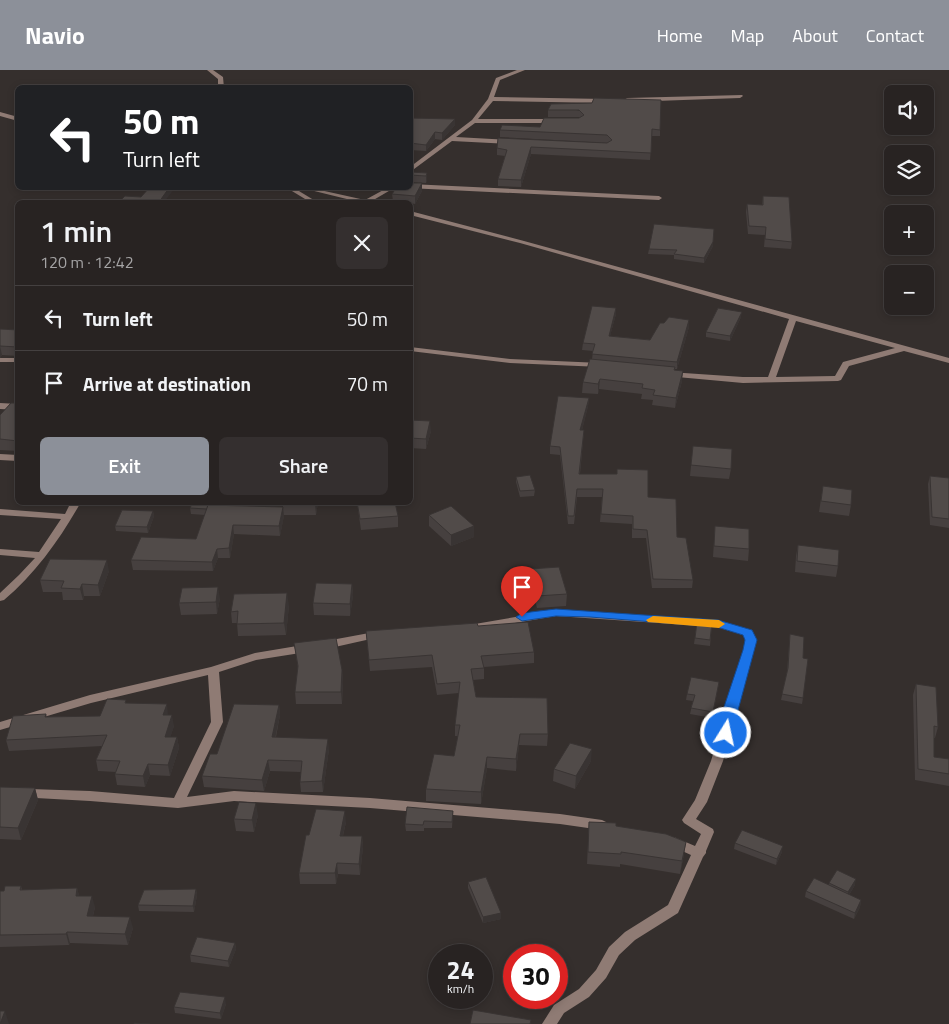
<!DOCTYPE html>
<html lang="en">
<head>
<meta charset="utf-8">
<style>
	:root { --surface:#282322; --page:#342f2f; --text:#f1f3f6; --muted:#a5a4a5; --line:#444040; --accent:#8c9099 }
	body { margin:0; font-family:"Titillium Web",sans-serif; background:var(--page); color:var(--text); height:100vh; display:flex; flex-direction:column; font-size:19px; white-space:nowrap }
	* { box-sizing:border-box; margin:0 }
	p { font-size:16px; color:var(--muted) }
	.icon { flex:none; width:28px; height:28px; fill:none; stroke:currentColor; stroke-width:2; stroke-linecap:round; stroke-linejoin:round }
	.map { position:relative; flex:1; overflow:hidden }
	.details { position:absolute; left:15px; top:130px; width:398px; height:305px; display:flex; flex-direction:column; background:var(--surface); border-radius:8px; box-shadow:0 2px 8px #0003,0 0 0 1px var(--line) }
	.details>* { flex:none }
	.guide { position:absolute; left:15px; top:15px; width:398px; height:105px; border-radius:8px; box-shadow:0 2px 8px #0003,0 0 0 1px var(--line); background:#202124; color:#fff; overflow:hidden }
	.controls { position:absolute; left:884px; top:15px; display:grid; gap:10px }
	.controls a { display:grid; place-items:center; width:50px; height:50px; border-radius:8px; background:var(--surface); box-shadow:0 2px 8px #0003,0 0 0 1px var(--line); font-size:25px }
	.speed { position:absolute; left:428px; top:874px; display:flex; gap:10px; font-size:25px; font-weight:700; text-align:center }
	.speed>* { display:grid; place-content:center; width:65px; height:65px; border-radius:50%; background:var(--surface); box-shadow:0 2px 8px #0003,0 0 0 1px var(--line); line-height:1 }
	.speed small { font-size:12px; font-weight:400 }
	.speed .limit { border:8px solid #d22; background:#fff; color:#111 }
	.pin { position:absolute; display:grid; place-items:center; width:42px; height:42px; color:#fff; margin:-51px -21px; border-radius:50% 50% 50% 0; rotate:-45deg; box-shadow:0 0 5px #0007 }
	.pin .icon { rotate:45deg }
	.me { position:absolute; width:55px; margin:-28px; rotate:10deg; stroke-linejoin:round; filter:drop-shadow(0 0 4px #0008) }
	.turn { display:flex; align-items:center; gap:18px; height:105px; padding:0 25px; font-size:22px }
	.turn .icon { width:65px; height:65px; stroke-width:2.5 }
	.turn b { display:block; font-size:35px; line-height:42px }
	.round { display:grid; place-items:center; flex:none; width:52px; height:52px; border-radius:8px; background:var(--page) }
	.headline { display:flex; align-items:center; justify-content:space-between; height:85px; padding:0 25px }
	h1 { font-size:30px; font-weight:600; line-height:38px }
	.cta { display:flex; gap:10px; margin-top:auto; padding:10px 25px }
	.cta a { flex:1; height:58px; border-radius:8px; background:var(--accent); color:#fff; font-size:20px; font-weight:600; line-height:58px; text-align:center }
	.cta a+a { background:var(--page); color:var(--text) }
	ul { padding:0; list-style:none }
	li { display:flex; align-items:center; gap:15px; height:65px; padding:0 25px; border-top:1px solid var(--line) }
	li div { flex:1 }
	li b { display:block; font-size:19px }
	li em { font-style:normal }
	header { display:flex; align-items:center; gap:30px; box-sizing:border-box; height:70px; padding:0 25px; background:var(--accent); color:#fff }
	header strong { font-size:24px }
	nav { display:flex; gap:28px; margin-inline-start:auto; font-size:18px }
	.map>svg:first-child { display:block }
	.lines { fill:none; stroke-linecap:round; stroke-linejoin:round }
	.street { fill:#8f7b74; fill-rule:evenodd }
	.wall { fill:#46403f }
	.shaded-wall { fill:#393433 }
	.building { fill:#514b49; stroke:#393433 }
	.route { fill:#1a73e8; stroke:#114b97 }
	.slow { fill:#f59e0b }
</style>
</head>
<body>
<header>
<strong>Navio</strong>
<nav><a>Home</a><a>Map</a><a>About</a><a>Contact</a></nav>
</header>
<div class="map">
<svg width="949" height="954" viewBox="0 0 949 954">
	<rect width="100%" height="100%" fill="#352f2d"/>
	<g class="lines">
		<g class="street">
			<polygon points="207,0 213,0 223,7 224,18 218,18 218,9"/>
			<polygon points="517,0 525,0 500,10 494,27 605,29 608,31 605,33 493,31 478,49 556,49 559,51 556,53 475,53 456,67 510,70 513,72 510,74 452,71 410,102 410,97 472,50 488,29 496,8"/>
			<polygon points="742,25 743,26 740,28 627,32 624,30 627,28"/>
			<polygon points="0,42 18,47 18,51 0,46"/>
			<polygon points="410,114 659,126 662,128 659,130 408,118 410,118"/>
			<polygon points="287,118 294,118 317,132 310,132"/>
			<polygon points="302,118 311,118 365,130 387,118 394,118 370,132 359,132"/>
			<path d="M410 141 524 171 949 288V293L904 281 849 296 841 310 838 311 743 313 666 306 665 304 669 302 743 307H768L789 249 520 173 410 145ZM796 251 895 278 843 292 835 306 776 307Z"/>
			<polygon points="410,277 510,289 601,293 605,295 601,297 510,293 410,281"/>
			<rect x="0" y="288" width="18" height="4"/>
			<polygon points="0,333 18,334 18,340 0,339"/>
			<polygon points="0,384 18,385 18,391 0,390"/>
			<path d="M71 432H81C60 469 36 503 4 530L0 531V523L19 505 35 488 0 485V479L39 482 61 449 0 445V439L65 444Z"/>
			<polygon points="556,540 718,551 752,561 756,571 723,691 707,732 696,749 713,759 714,762 706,781 706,783 703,787 678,843 635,870 619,885 606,908 589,927 564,943 557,954 542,954 554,935 579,919 596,900 609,877 625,862 668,835 691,785 669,775 668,772 669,769 674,767 695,776 701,764 684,753 682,750 695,730 711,691 746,571 743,565 717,557 556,546 469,561 464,558 469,555"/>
			<polygon points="380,561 384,562 385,564 384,566 326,579 321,575 326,571"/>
			<polygon points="309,574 313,575 314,578 313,581 256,590 219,602 223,652 187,727 234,721 370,728 560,744 602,750 606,752 608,755 606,758 602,760 560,754 370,738 234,731 178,738 90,731 0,726 0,718 90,721 174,728 211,652 208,605 91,633 0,660 0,652 90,625 211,597 255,583"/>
		</g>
	</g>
	<g class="wall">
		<polygon points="551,34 660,60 660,66 652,66 650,90 531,84 521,117 498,116 498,109 505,86 497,85 497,78 608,73 500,67 500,60 540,57 580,48 579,47 548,47 548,40"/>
		<polygon points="410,48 455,55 442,70 435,69 426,81 410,80"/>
		<polygon points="410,102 427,103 427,110 426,113 410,112"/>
		<polygon points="422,121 415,134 410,133 410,132 393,131 392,124"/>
		<polygon points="763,126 792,172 791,179 764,177 765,165 748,164 746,142 747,134 762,135"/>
		<polygon points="713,176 704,193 674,189 674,185 648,184 649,179"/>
		<polygon points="616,238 616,244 610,266 650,270 689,257 677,299 675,299 675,300 682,311 675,338 652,335 653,330 641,329 642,324 599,319 598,324 582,323 583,312 592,289 593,281 582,280 583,273"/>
		<polygon points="741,247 730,271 706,267 706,262"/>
		<polygon points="0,259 18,260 18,286 2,285 0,288"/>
		<polygon points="589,328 588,336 582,360 584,360 580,404 648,427 677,467 693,510 692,518 652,518 646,468 632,468 632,454 600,452 602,427 577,427 574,454 568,454 560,385 550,384 550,376"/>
		<polygon points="18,333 18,381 0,380 0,345"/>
		<polygon points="410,350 431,361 426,379 410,378"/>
		<polygon points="693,376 731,399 729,409 690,406"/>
		<polygon points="930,406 949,408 949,458 930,455 928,414"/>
		<polygon points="516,407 535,420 534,426 520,427 516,412"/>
		<polygon points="823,416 851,435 849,446 819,442"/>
		<polygon points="193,432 213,432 212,435 283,437 283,432 318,432 316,445 284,445 280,466 234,464 230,488 218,488 213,501 133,500 131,490 196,469 205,445 191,444 190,438"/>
		<polygon points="357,432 395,432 398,446 398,457 361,460"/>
		<polygon points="153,441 154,446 148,463 116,461 115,456"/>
		<polygon points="429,445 474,467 451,476 429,456"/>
		<polygon points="715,456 749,479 748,491 713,487"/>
		<polygon points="798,475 838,496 836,507 795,502 796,486"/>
		<polygon points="530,499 567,524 566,536 537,538 530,510"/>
		<polygon points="109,501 100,526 84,526 83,530 63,530 62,522 43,522 40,510"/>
		<polygon points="352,514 353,525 350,546 314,545 313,533"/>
		<polygon points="220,528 217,544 181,545 179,533"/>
		<polygon points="289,535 286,565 238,566 237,553 232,553 231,542"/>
		<polygon points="697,552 712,553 710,576 694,574"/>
		<polygon points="478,556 534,582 534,593 484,597 484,609 473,610 476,627 548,664 547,676 519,675 516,701 487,698 481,734 426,731 426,719 454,686 458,666 455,666 455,655 459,623 437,625 432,597 370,601 366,561"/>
		<polygon points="790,564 803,588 803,628 802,634 781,630 787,602"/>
		<polygon points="294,573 342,600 343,612 342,634 296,634 295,622 298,598"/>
		<polygon points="719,612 712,648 690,644 693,631 686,630 687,624"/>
		<polygon points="916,614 938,657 935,668 934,668 934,687 949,689 949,716 915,710 913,625"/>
		<polygon points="126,630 126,633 168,645 174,656 170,667 177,667 179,678 170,706 150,705 145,717 117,715 115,704 116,702 98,701 96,690 102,676 9,681 6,670 46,644 47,647 100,646"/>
		<polygon points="279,635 280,645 276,667 329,679 323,722 301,722 300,712 301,702 270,701 264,721 204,717 202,706 217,684"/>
		<polygon points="591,691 575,719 553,711 554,699"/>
		<polygon points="0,717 35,718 38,730 21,770 0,769"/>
		<polygon points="453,741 452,758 424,758 424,761 406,761 405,754"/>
		<polygon points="258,745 254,762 236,761 234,749"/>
		<polygon points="346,752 343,766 362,766 363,777 360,805 338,804 336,814 300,814 299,803 309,765"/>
		<polygon points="589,752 616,756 684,784 680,804 620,794 620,797 587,794"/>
		<polygon points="735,773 782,782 776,795 734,779"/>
		<polygon points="468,812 501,849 483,853 468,818"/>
		<polygon points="829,813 855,815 849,825 861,830 860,837 854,849 805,827 806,821 829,816"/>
		<polygon points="21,816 22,820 77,818 79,826 95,837 93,846 133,858 128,875 70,873 69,875 0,877 0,821 4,821"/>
		<polygon points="196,819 197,825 194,842 139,841 138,835"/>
		<polygon points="235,873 236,879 229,897 191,892 190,885"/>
		<polygon points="226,934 221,949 175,943 174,937"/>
	</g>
	<g class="shaded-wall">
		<polygon points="455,49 455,55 442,70 442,63"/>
		<polygon points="435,62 435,69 426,81 426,75"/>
		<polygon points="531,77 531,84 521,117 521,110"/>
		<polygon points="427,103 427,110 426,113 426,106"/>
		<polygon points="422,113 422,121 415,134 415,126"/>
		<polygon points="169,118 175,118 164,132 159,132"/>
		<polygon points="713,172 713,176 704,193 704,188"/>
		<polygon points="616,238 616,244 608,273 609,266"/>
		<polygon points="412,242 412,246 410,249 410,244"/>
		<polygon points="742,242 741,247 730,271 730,266"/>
		<polygon points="689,250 689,257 677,299 677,292"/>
		<polygon points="0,276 2,285 0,288"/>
		<polygon points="683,301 682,311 675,338 676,328"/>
		<polygon points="600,309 599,319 598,324 598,314"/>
		<polygon points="589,328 588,336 580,368 580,360"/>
		<polygon points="430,351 431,361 426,379 426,369"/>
		<polygon points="315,432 318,432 316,445 315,434"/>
		<polygon points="283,437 284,446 280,466 279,456"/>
		<polygon points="153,441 154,446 148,463 147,457"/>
		<polygon points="233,455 234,464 230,488 229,478"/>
		<polygon points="474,456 474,467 451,476 451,465"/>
		<polygon points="217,479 218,488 213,501 212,492"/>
		<polygon points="107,490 109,501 100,526 98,515"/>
		<polygon points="82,514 84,526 83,530 80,519"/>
		<polygon points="352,514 353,525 350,546 350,534"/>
		<polygon points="218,517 220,528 217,544 216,532"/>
		<polygon points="287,523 289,535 286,565 284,553"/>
		<polygon points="342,600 343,612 342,634 341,622"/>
		<polygon points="167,634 168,645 163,645"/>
		<polygon points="279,635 280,645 273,678 272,667"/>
		<polygon points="172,645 174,656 167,678 165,667"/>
		<polygon points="520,664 519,675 516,701 516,689"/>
		<polygon points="177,667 179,678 170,706 168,695"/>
		<polygon points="328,669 329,679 323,722 322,711"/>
		<polygon points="592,679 591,691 575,719 576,706"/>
		<polygon points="487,687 487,698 481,734 481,722"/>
		<polygon points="268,690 270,701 264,721 262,710"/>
		<polygon points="148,694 150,705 145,717 143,706"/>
		<polygon points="35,718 38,730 21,770 18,758"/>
		<polygon points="256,733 258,745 254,762 252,750"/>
		<polygon points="345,741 346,752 340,777 340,766"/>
		<polygon points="362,766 363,777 360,805 359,794"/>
		<polygon points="686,772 684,784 680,804 682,791"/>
		<polygon points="783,776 782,782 776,795 777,789"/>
		<polygon points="337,793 338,804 336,814 335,803"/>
		<polygon points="856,809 855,815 847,828 848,822"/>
		<polygon points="77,818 80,829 76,826"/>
		<polygon points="196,819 197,825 194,842 193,836"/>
		<polygon points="92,826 95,837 90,857 87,846"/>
		<polygon points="861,830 860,837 854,849 855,843"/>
		<polygon points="501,843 501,849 483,853 483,847"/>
		<polygon points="130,847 133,858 128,875 125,864"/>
		<polygon points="67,862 70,873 69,875 66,864"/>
		<polygon points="235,873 236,879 229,897 228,891"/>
		<polygon points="225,927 226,934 221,949 220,943"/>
		<polygon points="5,941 9,954 0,954"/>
	</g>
	<g class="building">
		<polygon points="594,28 661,30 660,60 652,59 651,83 531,77 521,110 498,109 507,80 497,78 498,68 607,73 612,70 607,65 500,60 502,55 540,57 544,48 579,48 584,45 579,40 548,40 551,34 592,33"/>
		<polygon points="410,48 455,49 442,63 435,62 426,75 410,73"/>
		<polygon points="410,102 427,103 426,106 410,105"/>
		<polygon points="410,113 422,113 415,126 392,124 396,118 410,118"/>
		<polygon points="149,118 169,118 159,132 119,132 125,126 141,127"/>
		<polygon points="763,126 789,127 792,172 765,169 766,157 749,156 747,134 763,135"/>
		<polygon points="654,154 714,159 713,172 704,188 674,184 677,180 649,179"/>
		<polygon points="592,236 616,238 609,266 650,270 660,253 664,253 669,247 689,250 677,292 592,284 595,274 583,273"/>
		<polygon points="718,238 742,242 730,266 706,262"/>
		<polygon points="0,259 18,260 18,277 0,276"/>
		<polygon points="590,289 675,297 674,300 683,301 676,328 653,325 655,320 642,318 643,314 600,309 598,314 583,312"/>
		<polygon points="558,326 589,328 580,360 584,360 579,404 617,404 617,399 648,400 648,427 676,429 677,467 686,468 693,510 653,509 647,460 633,459 633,446 601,444 603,419 577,419 574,446 568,446 560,377 550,376"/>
		<polygon points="11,333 18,333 18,371 0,369 0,345"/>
		<polygon points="410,350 430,351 426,369 410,368"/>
		<polygon points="693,376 732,379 731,399 691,395"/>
		<polygon points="530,405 535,420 520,421 516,407"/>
		<polygon points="930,406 949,408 949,449 932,447"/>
		<polygon points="823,416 852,420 851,435 821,431"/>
		<polygon points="193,432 210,432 207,439 190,438"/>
		<polygon points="283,432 315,432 315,434 283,433"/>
		<polygon points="357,432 395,432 398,446 360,449"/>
		<polygon points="208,435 283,437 279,456 233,455 229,478 217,479 212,492 131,490 141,467 196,469"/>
		<polygon points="451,436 474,456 451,465 429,445"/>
		<polygon points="122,440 153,441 147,457 115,456"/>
		<polygon points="715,456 749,459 749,479 714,476"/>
		<polygon points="798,475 839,480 838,496 797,491"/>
		<polygon points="50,489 107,490 98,515 82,514 80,519 61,518 64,511 40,510"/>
		<polygon points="559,497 567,524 537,526 530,499"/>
		<polygon points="316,513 352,514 350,534 313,533"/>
		<polygon points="218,517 216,532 179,533 182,518"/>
		<polygon points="287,523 284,553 237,554 238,541 231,542 234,524"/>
		<polygon points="528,552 534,582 481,586 484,598 471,599 476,627 547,628 548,664 520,664 516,689 487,687 481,722 426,719 434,684 454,686 460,655 455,655 460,612 437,614 432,585 369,590 366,561 477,553 478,556"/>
		<polygon points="697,552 712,553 710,570 695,568"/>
		<polygon points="790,564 804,567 803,588 808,589 803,628 782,624 788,598"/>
		<polygon points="336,568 342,600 341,622 295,622 298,596 294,573"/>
		<polygon points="691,607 719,612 713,642 691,638 695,625 687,624"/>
		<polygon points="916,614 936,617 938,657 934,656 934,687 949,689 949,704 918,699"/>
		<polygon points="107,629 126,630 125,633 167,634 163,645 172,645 165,667 177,667 168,695 148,694 143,706 115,704 120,691 96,690 107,665 6,670 13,646 46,644 45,647 100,646"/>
		<polygon points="234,634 279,635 272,667 328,669 322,711 300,712 302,691 268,690 262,710 202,706 210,684 217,684"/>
		<polygon points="570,673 592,679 576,706 554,699"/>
		<polygon points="0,717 35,718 18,758 0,757"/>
		<polygon points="239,732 256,733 252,750 234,749"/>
		<polygon points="407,737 453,741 452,752 424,751 423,755 405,754"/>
		<polygon points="316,739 345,741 340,766 362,766 359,794 337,793 335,803 299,803 306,765 309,765"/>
		<polygon points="589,752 616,753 616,756 666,764 686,772 682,791 621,782 621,784 588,782"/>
		<polygon points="742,760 783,776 777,789 735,773"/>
		<polygon points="837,800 856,809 848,822 829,813"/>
		<polygon points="486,807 501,843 483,847 468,812"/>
		<polygon points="814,808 861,830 855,843 806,821"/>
		<polygon points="5,816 21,816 20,820 77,818 76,826 92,826 87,846 130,847 125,864 67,862 66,864 0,865 0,821 4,821"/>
		<polygon points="196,819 193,836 138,835 144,820"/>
		<polygon points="197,867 235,873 228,891 190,885"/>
		<polygon points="180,922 225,927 220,943 174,937"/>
		<polygon points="473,940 531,950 530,954 470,954"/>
		<polygon points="0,941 5,941 0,954"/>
		<polygon points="134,953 150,954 134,954"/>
	</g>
	<polygon class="route" points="556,539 718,550 752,560 757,570 731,666 726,668 720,663 722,643 743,580 745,570 743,565 717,557 590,547 556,546 522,551 516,547 522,543"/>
	<polygon class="slow" points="653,546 719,550 725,554 719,558 648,552 646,550"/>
</svg>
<div class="controls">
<a><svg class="icon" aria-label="sound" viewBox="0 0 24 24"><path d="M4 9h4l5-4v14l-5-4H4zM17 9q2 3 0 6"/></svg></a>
<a><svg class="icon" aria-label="layers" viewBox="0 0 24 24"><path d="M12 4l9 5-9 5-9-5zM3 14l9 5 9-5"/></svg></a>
<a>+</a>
<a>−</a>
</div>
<div class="speed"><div>24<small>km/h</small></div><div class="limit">30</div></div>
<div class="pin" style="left:522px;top:547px;background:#d93025"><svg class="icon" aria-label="arrive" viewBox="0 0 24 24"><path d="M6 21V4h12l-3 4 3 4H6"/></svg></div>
<svg class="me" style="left:726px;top:663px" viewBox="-20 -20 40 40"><circle r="17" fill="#1a73e8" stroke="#fff" stroke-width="3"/><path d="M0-11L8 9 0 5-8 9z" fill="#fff"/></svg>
<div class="guide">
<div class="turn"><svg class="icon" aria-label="left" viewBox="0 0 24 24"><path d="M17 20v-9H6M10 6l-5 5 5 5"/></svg><div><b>50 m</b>Turn left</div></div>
</div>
<section class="details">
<div class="headline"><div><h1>1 min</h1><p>120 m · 12:42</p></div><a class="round"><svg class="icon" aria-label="close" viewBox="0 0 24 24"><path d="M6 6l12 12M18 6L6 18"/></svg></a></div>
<ul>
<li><svg class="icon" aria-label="left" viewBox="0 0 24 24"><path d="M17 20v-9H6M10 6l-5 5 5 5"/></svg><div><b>Turn left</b></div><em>50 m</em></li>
<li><svg class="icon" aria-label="arrive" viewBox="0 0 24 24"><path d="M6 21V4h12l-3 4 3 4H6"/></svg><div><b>Arrive at destination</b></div><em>70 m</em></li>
</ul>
<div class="cta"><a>Exit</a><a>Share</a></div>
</section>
</div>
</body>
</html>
